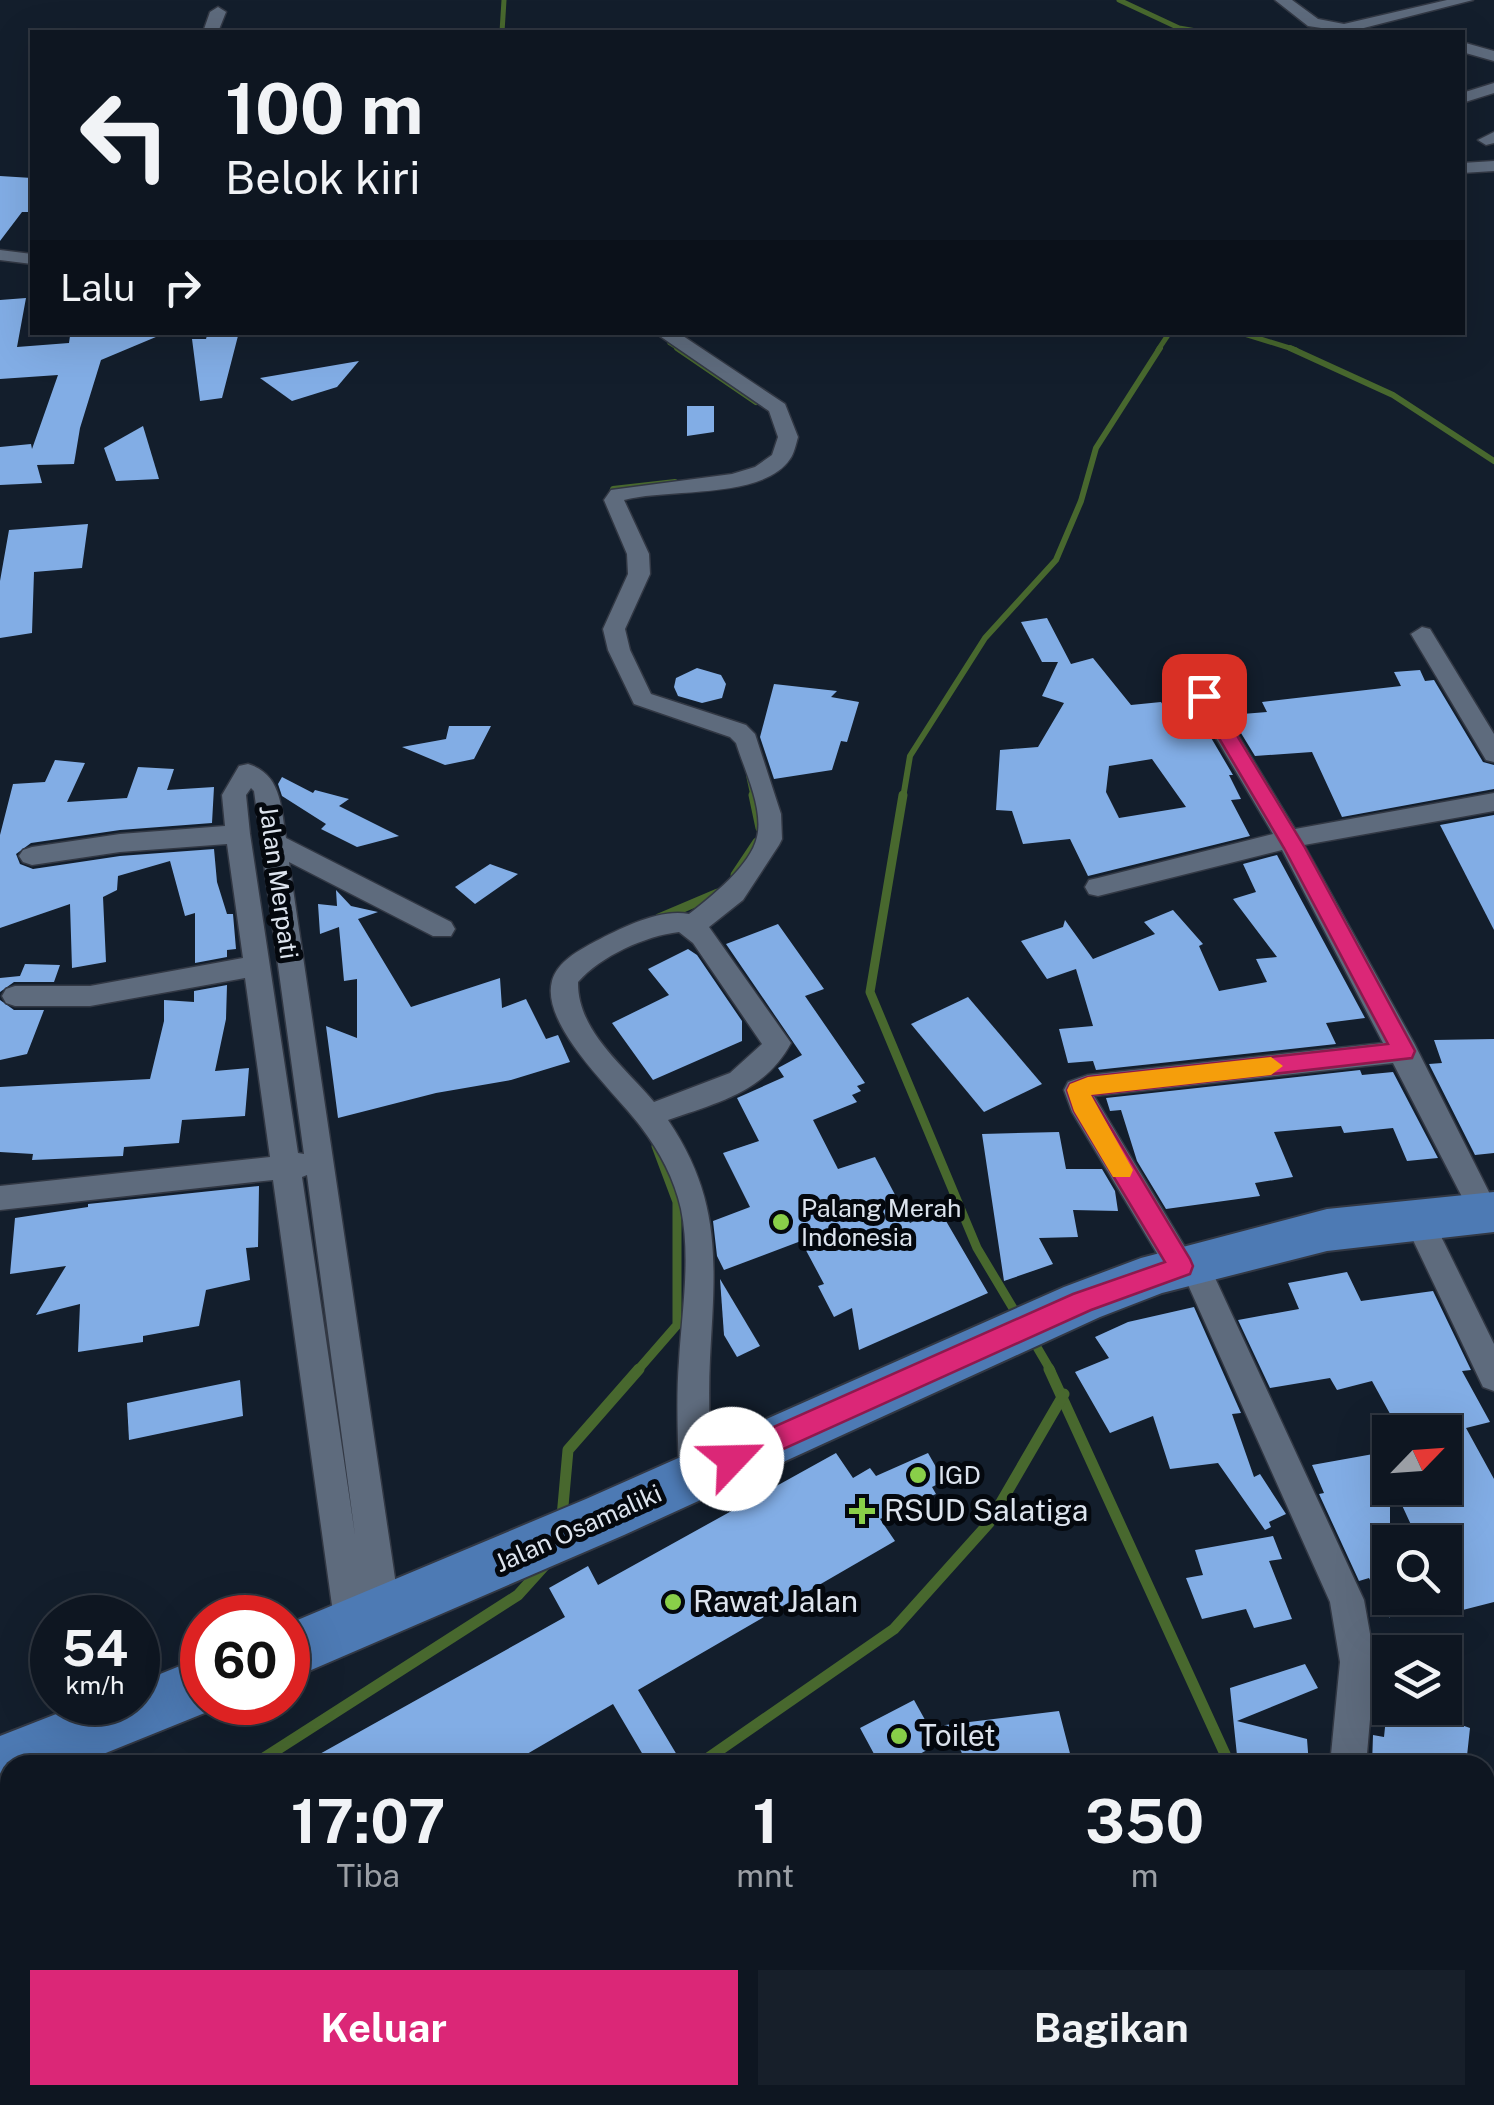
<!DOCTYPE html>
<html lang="id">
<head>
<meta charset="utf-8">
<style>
	:root { --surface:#0e1621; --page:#171f2a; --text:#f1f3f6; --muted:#9b9fa5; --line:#2e353f; --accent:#db2777 }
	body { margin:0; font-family:"Public Sans",sans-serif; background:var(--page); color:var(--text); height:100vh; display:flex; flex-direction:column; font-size:38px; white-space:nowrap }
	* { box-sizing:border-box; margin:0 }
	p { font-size:32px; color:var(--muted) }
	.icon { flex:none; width:55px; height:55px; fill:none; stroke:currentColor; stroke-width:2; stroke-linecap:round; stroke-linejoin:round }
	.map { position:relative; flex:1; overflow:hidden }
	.panel { position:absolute; left:0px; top:1755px; width:1495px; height:350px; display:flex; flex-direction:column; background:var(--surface); border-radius:30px 30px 0 0; box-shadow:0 10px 40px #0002,0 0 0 2px var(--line) }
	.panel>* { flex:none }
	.hud { position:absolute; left:30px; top:30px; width:1435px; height:305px; border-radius:0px; box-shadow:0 10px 40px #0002,0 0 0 2px var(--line); background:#0e1621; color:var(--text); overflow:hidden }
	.needle { width:65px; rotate:65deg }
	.controls { position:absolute; left:1372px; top:1415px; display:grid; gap:20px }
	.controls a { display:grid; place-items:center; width:90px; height:90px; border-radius:0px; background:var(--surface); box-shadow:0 10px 40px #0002,0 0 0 2px var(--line); font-size:50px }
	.speed { position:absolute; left:30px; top:1595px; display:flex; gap:20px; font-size:50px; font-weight:700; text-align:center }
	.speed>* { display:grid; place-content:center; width:130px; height:130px; border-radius:50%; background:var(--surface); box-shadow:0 10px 40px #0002,0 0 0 2px var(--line); line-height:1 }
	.speed small { font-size:25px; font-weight:400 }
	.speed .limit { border:15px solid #d22; background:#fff; color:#111 }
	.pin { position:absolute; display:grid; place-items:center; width:85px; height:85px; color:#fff; margin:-42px; border-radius:20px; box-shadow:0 5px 15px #0006 }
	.me { position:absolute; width:110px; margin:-55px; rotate:66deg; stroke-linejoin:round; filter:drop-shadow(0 0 8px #0008) }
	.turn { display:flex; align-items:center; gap:35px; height:210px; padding:0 30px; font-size:45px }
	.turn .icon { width:130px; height:130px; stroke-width:2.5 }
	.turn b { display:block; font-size:70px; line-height:85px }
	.then { display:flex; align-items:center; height:95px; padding:0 30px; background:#0003; gap:20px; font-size:38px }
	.eta { display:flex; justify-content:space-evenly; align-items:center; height:170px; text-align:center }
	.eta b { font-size:60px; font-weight:700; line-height:70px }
	.primary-button { display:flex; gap:20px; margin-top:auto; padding:20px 30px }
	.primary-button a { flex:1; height:115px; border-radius:0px; background:var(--accent); color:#fff; font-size:40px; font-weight:700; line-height:115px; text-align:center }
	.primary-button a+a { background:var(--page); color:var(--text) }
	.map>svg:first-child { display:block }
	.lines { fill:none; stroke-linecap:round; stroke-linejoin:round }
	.stream-far3 { stroke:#48682e; stroke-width:5 }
	.stream-far2 { stroke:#48682e; stroke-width:6 }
	.stream-far1 { stroke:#48682e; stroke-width:9 }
	.stream { stroke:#48682e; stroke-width:11 }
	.building { fill:#82ade5; fill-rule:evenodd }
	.minor-casing { stroke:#323844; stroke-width:3 }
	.primary-casing { stroke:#323844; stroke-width:4 }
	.minor { fill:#5e6b7d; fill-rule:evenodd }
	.primary { fill:#4d7ab4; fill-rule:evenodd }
	.route { fill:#db2777; stroke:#8e194d; stroke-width:2.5 }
	.slow { fill:#f59e0b }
	.poi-dot { fill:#89cf49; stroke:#04080e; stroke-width:4 }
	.labels { text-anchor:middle; stroke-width:10; stroke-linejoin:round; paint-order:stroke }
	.street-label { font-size:25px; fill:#dde4ee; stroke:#04080e }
	.poi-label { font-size:25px; fill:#dde4ee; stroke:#04080e; text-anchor:start }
	.near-poi-label { font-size:30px; fill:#dde4ee; stroke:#04080e; text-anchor:start }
</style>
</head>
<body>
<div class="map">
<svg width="1494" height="2105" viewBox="0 0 1494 2105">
	<rect width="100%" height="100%" fill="#131e2c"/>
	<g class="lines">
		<g class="stream-far3">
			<polyline points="1119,0 1179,28 1202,32"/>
			<polyline points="502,32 504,0"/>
			<polyline points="1238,332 1296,350"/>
			<polyline points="670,343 681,350"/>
			<polyline points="1158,350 1168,335 1165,332"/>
		</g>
		<g class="stream-far2">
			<polyline points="677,348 756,402"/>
			<polyline points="1290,348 1393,395 1494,461"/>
			<polyline points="610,501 613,489 675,482"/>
			<polyline points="749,775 754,798"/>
			<polyline points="903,798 910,756 985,638 1056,560 1081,501 1096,448 1160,348"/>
		</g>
		<g class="stream-far1">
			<polyline points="753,795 760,828"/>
			<polyline points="903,795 870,992 977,1248 1020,1320"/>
			<polyline points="735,875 757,842"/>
			<polyline points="659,918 718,893"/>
			<polyline points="1031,1337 1051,1371"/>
			<polyline points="637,1371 677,1325 677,1202 656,1146"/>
		</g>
		<g class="stream">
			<polyline points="1049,1369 1230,1765"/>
			<polyline points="562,1517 568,1450 639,1369"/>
			<polyline points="253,1765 518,1595 546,1564"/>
			<polyline points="698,1765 894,1629 989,1523 1064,1394"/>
			<polyline points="0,1903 10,1899"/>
			<polyline points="1422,2095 1427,2105"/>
			<polyline points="193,2105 207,2095"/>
		</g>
	</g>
	<g class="building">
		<polygon points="0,176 32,178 32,212 22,212 0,241"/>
		<polygon points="26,298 17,347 69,343 70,336 163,334 101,360 80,428 74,464 37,465 42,483 0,485 0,447 31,444 32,449 58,375 0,379 0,300"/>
		<polygon points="208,332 239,332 222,398 200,401 192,339 206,339"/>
		<polygon points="359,361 337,387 292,401 260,378"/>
		<polygon points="687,406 714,406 714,432 687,436"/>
		<polygon points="143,426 159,479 116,481 104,448"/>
		<polygon points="88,524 82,568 34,572 32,633 0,638 0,581 9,530"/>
		<path d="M1047 618 1071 664 1093 658 1131 705 1161 702 1175 724 1200 719 1233 775H1229L1241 799 1231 800 1250 836 1088 876 1070 839 1023 844 1012 811 996 810 1000 750 1038 747 1064 703 1042 696 1058 662H1042L1021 622ZM1152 759 1186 807 1119 818 1106 792 1109 766Z"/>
		<polygon points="697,668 721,675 726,684 722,698 702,703 678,696 674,687 676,678"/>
		<polygon points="1420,670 1425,681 1434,680 1483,762 1494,765 1494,789 1342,817 1312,752 1255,756 1230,715 1267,712 1262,702 1401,686 1394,672"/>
		<polygon points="774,684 837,691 831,697 859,702 847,742 841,741 832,770 774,779 760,737"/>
		<polygon points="449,726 491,726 474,759 445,765 402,747 446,739"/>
		<polygon points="55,760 85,763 67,802 127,798 138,767 174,769 167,790 214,787 212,823 120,830 31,843 16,854 20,864 33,869 120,856 214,849 217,882 227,914 233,914 236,949 227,950 227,957 195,963 195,913 185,916 170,861 118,876 117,890 103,897 106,962 72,968 70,904 0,928 0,835 13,784 45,782"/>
		<polygon points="282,777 313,793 315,790 349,799 339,806 399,836 357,847 321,829 326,824 282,796 278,784"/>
		<polygon points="1494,815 1494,930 1440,825"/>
		<polygon points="1277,855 1365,1018 1326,1023 1336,1044 1096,1070 1093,1061 1068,1063 1059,1029 1093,1026 1076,969 1047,979 1021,941 1063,927 1065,920 1093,959 1155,934 1144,922 1173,910 1203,944 1199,946 1219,991 1267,982 1256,959 1277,957 1233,899 1256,892 1243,864"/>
		<polygon points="490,864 518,874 475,904 455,887"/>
		<polygon points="336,890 351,906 378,912 358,919 411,1007 500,978 502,1008 526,999 546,1039 558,1035 570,1062 511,1080 436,1093 338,1118 326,1026 357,1038 357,979 344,981 339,927 320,934 318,904 337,906"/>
		<polygon points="778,924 824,989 805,996 865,1083 857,1086 861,1091 852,1095 857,1102 813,1120 838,1169 875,1157 910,1223 939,1209 988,1293 859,1350 852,1308 834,1317 818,1286 824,1284 801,1241 724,1270 717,1256 713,1221 750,1207 723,1153 759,1141 737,1098 784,1077 778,1068 802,1055 726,944"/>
		<polygon points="688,949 697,955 742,1021 742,1041 653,1080 612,1023 669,995 648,969"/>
		<polygon points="25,964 60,965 54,982 14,982 0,992 0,978 20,976"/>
		<polygon points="227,985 226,1019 215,1071 249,1068 245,1116 182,1120 179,1143 124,1147 123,1156 32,1160 33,1154 0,1152 0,1087 150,1079 164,1021 164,1000 194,1002 194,991"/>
		<polygon points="968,997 1042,1084 984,1112 911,1024"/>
		<polygon points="0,1000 14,1010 44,1010 27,1054 0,1060"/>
		<polygon points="1494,1039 1494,1153 1475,1155 1429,1064 1442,1063 1434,1040"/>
		<polygon points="1360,1070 1362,1075 1393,1072 1438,1158 1407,1161 1393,1128 1344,1133 1341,1126 1274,1132 1293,1177 1255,1183 1260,1196 1166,1209 1137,1161 1121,1110 1110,1111 1106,1098"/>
		<polygon points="1059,1132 1066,1169 1102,1169 1115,1191 1118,1211 1073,1210 1078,1237 1039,1238 1053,1264 1004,1281 982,1134"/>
		<polygon points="259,1186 258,1247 246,1248 250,1280 206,1290 199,1326 143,1336 143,1342 78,1352 80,1304 36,1315 66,1266 10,1274 15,1218 88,1207 88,1204"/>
		<polygon points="1347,1272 1361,1301 1433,1291 1471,1370 1462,1371 1490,1422 1466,1428 1494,1479 1494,1602 1451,1613 1445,1600 1445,1542 1419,1542 1394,1488 1445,1488 1445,1432 1400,1432 1372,1381 1337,1390 1330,1378 1270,1388 1238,1320 1299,1309 1288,1283"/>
		<polygon points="720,1279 760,1346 737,1357 724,1335"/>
		<polygon points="1194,1307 1241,1413 1232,1414 1254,1477 1260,1474 1286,1514 1269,1522 1271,1527 1265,1530 1218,1463 1170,1469 1153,1416 1110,1433 1075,1372 1109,1358 1095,1337 1128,1322"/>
		<polygon points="240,1380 243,1416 129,1440 127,1403"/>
		<polygon points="1390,1451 1390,1618 1369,1578 1359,1581 1319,1494 1324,1493 1312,1465"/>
		<polygon points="836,1453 853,1478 870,1468 876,1476 928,1453 944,1481 932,1487 936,1494 880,1519 895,1541 638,1690 683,1765 649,1765 613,1704 508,1765 300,1765 565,1617 549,1588 588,1566 598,1585"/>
		<polygon points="1273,1536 1282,1559 1269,1561 1292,1619 1254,1628 1246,1609 1202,1619 1186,1578 1203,1575 1195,1550"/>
		<polygon points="1305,1664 1318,1688 1237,1721 1307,1739 1309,1765 1238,1765 1230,1688"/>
		<polygon points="914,1700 929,1727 1059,1711 1073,1765 967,1765 954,1735 900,1765 880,1765 860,1728"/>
		<polygon points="1387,1708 1423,1721 1424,1712 1470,1728 1466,1765 1372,1765 1373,1735 1384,1737"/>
	</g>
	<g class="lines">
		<defs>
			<g id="minor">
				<polygon points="1275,0 1292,0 1318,19 1344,24 1447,0 1473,0 1348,32 1308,26"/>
				<polygon points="218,7 226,12 218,32 203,32 210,12"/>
				<polygon points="1462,42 1494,51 1494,61 1462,52"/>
				<polygon points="1494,83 1494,93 1462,103 1462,93"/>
				<polygon points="1494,132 1494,143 1486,145 1478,140"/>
				<polygon points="1494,161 1494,171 1462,173 1462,163"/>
				<polygon points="0,250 32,254 32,264 0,260"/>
				<path d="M654 332H677L785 404 798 437C796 444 794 454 790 459 763 500 666 488 624 500L649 554 650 574 625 629 630 650 651 694 746 725 755 734 781 814 782 839 779 845 743 900 709 927 791 1043C765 1092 717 1103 668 1120 723 1201 715 1266 710 1358 708 1397 710 1436 711 1475L707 1486 695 1490 683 1486 679 1475C678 1437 676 1399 679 1361 682 1311 691 1258 681 1209 674 1178 660 1152 641 1127 617 1094 540 1026 552 981 557 962 579 950 596 941 621 928 660 908 689 914 711 897 751 865 757 837 764 809 744 769 736 743L730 737 634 704 608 650 603 629 628 574 627 554 604 500 611 490 732 474 755 467 772 455 778 437 769 411ZM679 932 693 943 762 1044 730 1073 654 1102C625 1067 577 1031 578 982 601 956 645 936 679 932Z"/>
				<polygon points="1422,627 1430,629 1494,734 1494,762 1486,760 1411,634"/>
				<polygon points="1203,688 1211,691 1295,829 1494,793 1494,811 1304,845 1414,1043 1494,1202 1494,1222 1485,1225 1475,1222 1393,1063 1094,1096 1188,1252 1204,1254 1364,1600 1375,1662 1366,1765 1330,1765 1340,1662 1330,1602 1185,1278 1170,1275 1072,1112 1064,1090 1068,1082 1088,1075 1383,1043 1282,850 1098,896 1089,894 1085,887 1089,880 1098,878 1273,834 1191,696"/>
				<path d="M248 764C282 774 281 808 286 838L451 922 455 929 451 936H433L289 862 400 1612 395 1624 383 1629 371 1624 368 1616 369 1627 364 1639 352 1644 340 1639 335 1627 273 1180 0 1210V1186L270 1157 245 978 90 1006H15L6 1003 2 996 6 989 15 986H90L243 958 227 844 120 852 32 865 23 862 19 856 23 850 32 847 120 834 225 826 222 795 239 766ZM251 788 254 791 304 1154 298 1153 250 834 246 795ZM307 1175 355 1535 302 1177Z"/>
				<polygon points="1418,1207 1428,1210 1494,1344 1494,1391 1483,1387 1403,1219 1408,1210"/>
				<polygon points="1485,2036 1494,2040 1494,2080 1485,2076"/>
				<polygon points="116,2095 156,2095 159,2105 119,2105"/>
			</g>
			<g id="primary">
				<polygon points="1494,1192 1494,1232 1327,1251 1162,1293 1100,1317 624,1535 288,1680 288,1624 586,1499 1064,1287 1141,1258 1327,1209"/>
				<polygon points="202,1657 202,1702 224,1702 222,1706 76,1765 10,1765 10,1792 0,1796 0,1736 87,1702 138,1702 138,1683"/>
			</g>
		</defs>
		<use href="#minor" class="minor-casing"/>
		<use href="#primary" class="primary-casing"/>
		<use href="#minor" class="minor"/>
		<use href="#primary" class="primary"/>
	</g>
	<polygon class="route" points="1204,689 1210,691 1304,846 1415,1051 1412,1058 1091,1095 1190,1259 1193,1266 1190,1274 1091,1310 741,1468 732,1472 722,1468 718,1459 722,1450 1073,1294 1165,1262 1074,1111 1067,1090 1070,1084 1088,1077 1388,1044 1284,848 1194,696"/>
	<polygon class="slow" points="1271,1057 1283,1066 1271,1075 1091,1095 1133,1170 1130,1177 1113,1177 1074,1111 1067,1090 1070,1084 1088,1077"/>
	<g class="poi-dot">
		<circle cx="781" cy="1222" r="10"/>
		<circle cx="918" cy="1475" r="10"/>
		<path d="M857 1496h10v10h10v10h-10v10h-10v-10h-10v-10h10z"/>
		<circle cx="673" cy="1602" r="10"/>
		<circle cx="899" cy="1736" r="10"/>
	</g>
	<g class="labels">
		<g class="street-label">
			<text transform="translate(279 882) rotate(82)" y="9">Jalan Merpati</text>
			<text transform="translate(578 1528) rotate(-24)" y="9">Jalan Osamaliki</text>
		</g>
		<g class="poi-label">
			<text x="801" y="1217">Palang Merah<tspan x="801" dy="29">Indonesia</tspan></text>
			<text x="938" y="1484">IGD</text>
		</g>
		<g class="near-poi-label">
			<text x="884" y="1521">RSUD Salatiga</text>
			<text x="693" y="1612">Rawat Jalan</text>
			<text x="919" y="1746">Toilet</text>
		</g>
	</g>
</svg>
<div class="controls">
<a><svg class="needle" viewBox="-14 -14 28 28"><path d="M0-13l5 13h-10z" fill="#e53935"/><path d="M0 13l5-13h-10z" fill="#9b9fa5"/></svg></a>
<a><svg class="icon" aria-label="search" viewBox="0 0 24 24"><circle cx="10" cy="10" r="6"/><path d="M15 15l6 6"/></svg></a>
<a><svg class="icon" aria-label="layers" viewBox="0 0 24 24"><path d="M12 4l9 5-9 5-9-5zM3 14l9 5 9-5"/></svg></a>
</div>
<div class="speed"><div>54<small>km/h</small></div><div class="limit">60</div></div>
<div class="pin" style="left:1204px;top:696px;background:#d93025"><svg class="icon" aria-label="arrive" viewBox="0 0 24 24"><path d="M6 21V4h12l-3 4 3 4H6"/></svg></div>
<svg class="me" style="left:732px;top:1459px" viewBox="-20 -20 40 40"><circle r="19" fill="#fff"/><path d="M0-13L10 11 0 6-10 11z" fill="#db2777"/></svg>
<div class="hud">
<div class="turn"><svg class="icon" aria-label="left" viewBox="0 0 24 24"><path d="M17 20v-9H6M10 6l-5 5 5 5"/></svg><div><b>100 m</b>Belok kiri</div></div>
<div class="then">Lalu<svg class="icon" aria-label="right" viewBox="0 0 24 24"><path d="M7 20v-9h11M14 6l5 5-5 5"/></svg></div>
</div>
<section class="panel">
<div class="eta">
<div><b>17:07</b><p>Tiba</p></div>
<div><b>1</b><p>mnt</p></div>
<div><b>350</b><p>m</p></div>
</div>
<div class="primary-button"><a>Keluar</a><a>Bagikan</a></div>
</section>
</div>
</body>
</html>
